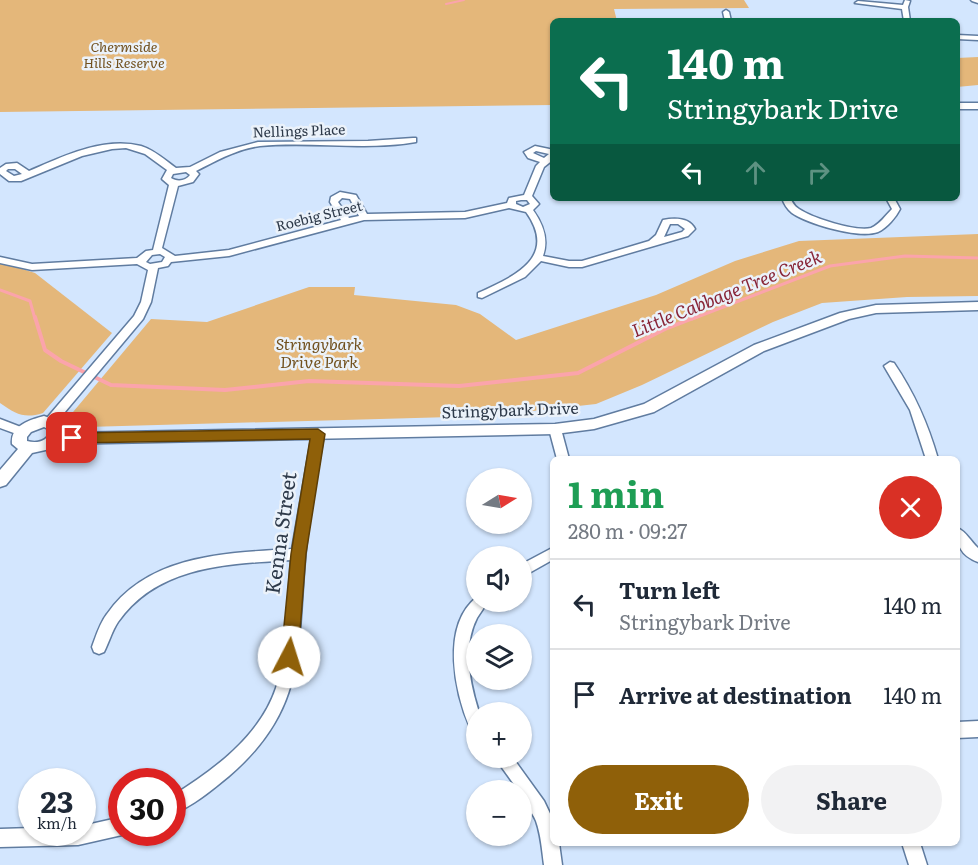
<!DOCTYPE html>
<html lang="en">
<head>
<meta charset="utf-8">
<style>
	:root { --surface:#fff; --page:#f2f2f3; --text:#1f2937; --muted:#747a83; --line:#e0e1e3; --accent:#8f6009 }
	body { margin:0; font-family:Literata,serif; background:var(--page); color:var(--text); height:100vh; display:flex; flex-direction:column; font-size:22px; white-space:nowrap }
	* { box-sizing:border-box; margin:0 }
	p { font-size:20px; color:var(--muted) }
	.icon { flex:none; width:33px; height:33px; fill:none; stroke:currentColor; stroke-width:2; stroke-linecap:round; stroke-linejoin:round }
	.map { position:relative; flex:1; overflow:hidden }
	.details { position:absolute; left:550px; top:456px; width:410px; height:390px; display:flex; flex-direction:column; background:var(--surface); border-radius:9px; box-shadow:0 2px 4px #0004 }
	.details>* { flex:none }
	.top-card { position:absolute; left:550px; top:18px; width:410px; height:183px; border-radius:9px; box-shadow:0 2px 4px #0004; background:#0b6e4f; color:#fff; overflow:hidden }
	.needle { width:39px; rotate:79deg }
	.tools { position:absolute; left:466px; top:468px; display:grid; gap:12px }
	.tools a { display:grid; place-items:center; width:66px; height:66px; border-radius:50%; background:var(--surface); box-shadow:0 2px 4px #0004; font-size:30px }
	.speed { position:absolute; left:18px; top:768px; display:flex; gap:12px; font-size:30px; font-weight:700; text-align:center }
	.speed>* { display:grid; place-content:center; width:78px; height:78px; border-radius:50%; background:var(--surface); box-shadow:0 2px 4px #0004; line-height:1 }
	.speed small { font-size:15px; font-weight:400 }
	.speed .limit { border:9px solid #d22; background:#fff; color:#111 }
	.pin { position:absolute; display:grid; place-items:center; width:51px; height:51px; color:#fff; margin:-26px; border-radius:12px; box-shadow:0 3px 9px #0006 }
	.me { position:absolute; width:66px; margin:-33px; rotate:5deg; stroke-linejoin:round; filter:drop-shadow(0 0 4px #0008) }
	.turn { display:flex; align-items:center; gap:21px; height:126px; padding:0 18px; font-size:27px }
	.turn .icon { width:78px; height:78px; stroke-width:2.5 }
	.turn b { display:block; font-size:42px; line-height:51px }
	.lanes { display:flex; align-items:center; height:57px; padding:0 18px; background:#0003; justify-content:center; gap:30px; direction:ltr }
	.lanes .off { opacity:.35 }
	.round { display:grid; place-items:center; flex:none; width:63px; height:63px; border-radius:32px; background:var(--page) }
	.summary { display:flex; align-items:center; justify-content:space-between; height:102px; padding:0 18px }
	h1 { font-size:36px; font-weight:700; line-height:45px; color:#1e9e55 }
	.primary-button { display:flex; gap:12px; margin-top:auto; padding:12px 18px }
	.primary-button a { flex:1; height:69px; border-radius:36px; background:var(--accent); color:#fff; font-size:24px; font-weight:700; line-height:69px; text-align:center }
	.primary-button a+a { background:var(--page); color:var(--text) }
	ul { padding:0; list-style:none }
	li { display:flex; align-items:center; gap:18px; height:90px; padding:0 18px; border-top:2px solid var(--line) }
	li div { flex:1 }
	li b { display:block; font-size:22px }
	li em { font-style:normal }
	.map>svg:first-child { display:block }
	.green { fill:#e4b77a }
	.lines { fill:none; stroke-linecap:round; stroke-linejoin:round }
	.stream-far2 { stroke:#fba4ab; stroke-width:2 }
	.stream-far1 { stroke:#fba4ab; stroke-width:3 }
	.stream { stroke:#fba4ab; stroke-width:4 }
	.minor-casing { stroke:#607ca0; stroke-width:3 }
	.tertiary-casing { stroke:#607ca0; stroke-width:3 }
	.minor { fill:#fff; fill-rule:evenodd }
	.tertiary { fill:#fff; fill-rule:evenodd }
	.route { fill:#8f6009; stroke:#5d3e06; stroke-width:1.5 }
	.labels { text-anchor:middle; stroke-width:5; stroke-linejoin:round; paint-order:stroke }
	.far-park-label { font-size:14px; font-style:italic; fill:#71501d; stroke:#ebf2fa }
	.far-street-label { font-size:14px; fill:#2e3a4a; stroke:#ebf2fa }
	.park-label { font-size:16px; font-style:italic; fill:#71501d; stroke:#ebf2fa }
	.street-label { font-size:16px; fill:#2e3a4a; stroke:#ebf2fa }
	.water-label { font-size:18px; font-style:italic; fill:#882537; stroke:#ebf2fa }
	.near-street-label { font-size:20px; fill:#2e3a4a; stroke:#ebf2fa }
</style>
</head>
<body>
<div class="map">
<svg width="978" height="865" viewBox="0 0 978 865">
	<rect width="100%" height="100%" fill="#d3e6fe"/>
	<g class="green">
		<polygon points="0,0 744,0 749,8 614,9 617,21 554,21 553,105 0,112"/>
		<polygon points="978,57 978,85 957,87 957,58"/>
		<polygon points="978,234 978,296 907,297 822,303 773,322 642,385 596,404 487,416 86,427 68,418 151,319 207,322 309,287 355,287 354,295 456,305 480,314 516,340 656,295 735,261 799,241"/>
		<path d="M0 262 35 273 112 333 43 413C24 419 16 414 0 403Z"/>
	</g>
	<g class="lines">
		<polyline class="stream-far2" points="446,4 464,0"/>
		<g class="stream-far1">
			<polyline points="0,290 30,301 35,319"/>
			<polyline points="692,319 830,266 905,256 978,258"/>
		</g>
		<polyline class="stream" points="35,317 45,350 61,361 111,385 225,390 309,381 459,386 578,373 665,329 696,317"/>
		<defs>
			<g id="minor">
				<polygon points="905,0 910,1 908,7 910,21 904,21 902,9 855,3 858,1 903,5"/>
				<polygon points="971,0 978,0 978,3 972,1"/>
				<polygon points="726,10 729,12 731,21 725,21 723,12"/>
				<polygon points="957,35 978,36 978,40 957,39"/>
				<path d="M413 138H416V142C365 151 311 141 260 146 237 149 216 161 196 171L199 174 193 182 178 186 162 248 175 256 229 250 341 220 330 202 331 197 340 192 356 195 367 214 465 212 507 203 509 198 524 195 536 166 540 162 528 158 524 152 535 146 554 150V159L544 167 532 196 539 204 533 210C543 224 549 239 543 256L569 261H582L649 241 656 235 663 220C674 218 689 217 695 229L688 236 582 267H569L541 261 525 277 482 298 478 297V293C513 277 559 258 526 212L509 208 465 218 364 220 229 256 171 262 168 266 158 268 151 302 143 319 54 425H46L44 422 46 419 134 316 141 302 148 270 137 264 32 270 0 263V257L32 264 137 258 146 251 153 250 169 185 162 179 167 170 145 154 126 148 112 149 82 156 21 181H9L0 174V168L6 164 17 163 29 171C61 157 104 136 141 146 154 150 165 160 176 168L190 167 220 152 258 142 368 141ZM536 151 549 154 544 158 533 153ZM8 169H15L22 174 14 176 6 171ZM186 172 190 175C186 181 177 182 171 178L173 174ZM342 198 350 199 359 216 349 218 338 202ZM521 200H527L530 204 523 207 516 204V201ZM670 224H678L685 229 682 232 664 237ZM160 254 165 257 162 262 150 264 146 262 152 255Z"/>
				<path d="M782 198H790C793 203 794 206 799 209 812 218 856 232 871 228 879 225 886 215 892 209L886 198H894L900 209C896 217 887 228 878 232 859 239 808 224 792 213 787 209 784 204 782 198Z"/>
				<path d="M890 362 894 363C915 394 928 424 938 459H926L910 410 884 366Z"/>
				<polygon points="0,419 26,429 28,432 22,436 0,428"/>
				<polygon points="555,425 561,429 569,459 557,459 549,429"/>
				<path d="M318 430 324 434C317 476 308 519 305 560 297 651 306 710 229 776 212 790 193 806 172 814V796C214 770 260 736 276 688 289 647 287 602 291 560 228 564 158 565 118 622 112 631 109 642 104 652L99 654 94 652 92 647C96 636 100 623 107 614 149 554 227 553 292 549L312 434Z"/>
				<path d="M957 528C966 531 971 542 978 548V562C960 555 957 545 957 528Z"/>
				<polygon points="554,547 554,559 522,577 522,564"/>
				<path d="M477 597V602H487C484 608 480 613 477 618 462 647 470 684 479 712H477V733L471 730C455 694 440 626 477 597Z"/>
				<polygon points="978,721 978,737 957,738 957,722"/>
				<path d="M495 758H513L544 801 554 822V843H559L562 865H544C542 850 541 835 536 821 532 811 522 801 522 790H518Z"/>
				<polygon points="122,817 122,832 127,832 122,835 78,845 0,847 0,829 32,828 32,832 82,832 82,826"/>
				<polygon points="902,843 920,843 927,865 909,865"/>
			</g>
			<g id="tertiary">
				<rect x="957" y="103" width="21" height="6"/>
				<path d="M978 302V310L876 313 849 319 764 351 654 412 594 429 555 434 58 444 50 449 32 453 6 485 0 487V470L18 449 12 444C10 426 29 420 44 416L63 423 65 433 555 424 594 419 644 404 754 345 840 313 876 305ZM44 427 50 430C49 441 37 444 27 441V437L31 432Z"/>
			</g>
		</defs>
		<use href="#minor" class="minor-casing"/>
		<use href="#tertiary" class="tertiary-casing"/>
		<use href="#minor" class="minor"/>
		<use href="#tertiary" class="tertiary"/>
	</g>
	<polygon class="route" points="318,429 325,434 306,554 298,657 295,662 289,664 283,662 281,657 291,554 310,439 72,443 65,438 72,433"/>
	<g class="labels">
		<g class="far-park-label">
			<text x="124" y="52">Chermside<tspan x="124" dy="16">Hills Reserve</tspan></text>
		</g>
		<g class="far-street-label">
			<text transform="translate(299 131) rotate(-2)" y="5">Nellings Place</text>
			<text transform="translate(319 216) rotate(-14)" y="5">Roebig Street</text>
		</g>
		<g class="park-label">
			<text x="319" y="350">Stringybark<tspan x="319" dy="18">Drive Park</tspan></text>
		</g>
		<g class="street-label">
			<text transform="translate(510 410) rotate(-2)" y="6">Stringybark Drive</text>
		</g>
		<g class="water-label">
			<text transform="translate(727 294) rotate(-22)" y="6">Little Cabbage Tree Creek</text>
		</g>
		<g class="near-street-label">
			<text transform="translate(281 533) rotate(-82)" y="7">Kenna Street</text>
		</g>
	</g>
</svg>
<div class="tools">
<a><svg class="needle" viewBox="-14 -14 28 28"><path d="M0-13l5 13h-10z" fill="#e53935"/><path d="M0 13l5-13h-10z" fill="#747a83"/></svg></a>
<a><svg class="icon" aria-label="sound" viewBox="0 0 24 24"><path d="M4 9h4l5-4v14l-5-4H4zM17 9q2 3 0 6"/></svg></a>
<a><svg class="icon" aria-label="layers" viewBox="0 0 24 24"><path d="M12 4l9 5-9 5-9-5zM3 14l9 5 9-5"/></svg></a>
<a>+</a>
<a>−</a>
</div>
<div class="speed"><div>23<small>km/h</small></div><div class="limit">30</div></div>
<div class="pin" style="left:72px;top:438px;background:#d93025"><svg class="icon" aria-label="arrive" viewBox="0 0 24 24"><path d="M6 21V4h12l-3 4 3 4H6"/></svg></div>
<svg class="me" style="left:289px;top:657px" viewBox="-20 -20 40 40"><circle r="19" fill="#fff"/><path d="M0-13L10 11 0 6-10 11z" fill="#8f6009"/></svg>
<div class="top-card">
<div class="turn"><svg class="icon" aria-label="left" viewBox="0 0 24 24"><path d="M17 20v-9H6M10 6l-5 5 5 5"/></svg><div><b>140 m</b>Stringybark Drive</div></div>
<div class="lanes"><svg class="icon" aria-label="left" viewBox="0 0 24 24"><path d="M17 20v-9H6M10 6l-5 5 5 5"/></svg><svg class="icon off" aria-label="ahead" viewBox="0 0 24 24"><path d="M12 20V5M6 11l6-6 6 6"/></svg><svg class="icon off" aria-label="right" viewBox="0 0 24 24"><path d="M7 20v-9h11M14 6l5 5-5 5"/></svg></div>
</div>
<section class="details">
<div class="summary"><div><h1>1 min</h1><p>280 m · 09:27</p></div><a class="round" style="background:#d93025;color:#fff"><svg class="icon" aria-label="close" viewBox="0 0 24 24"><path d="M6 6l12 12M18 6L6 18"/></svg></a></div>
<ul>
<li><svg class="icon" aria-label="left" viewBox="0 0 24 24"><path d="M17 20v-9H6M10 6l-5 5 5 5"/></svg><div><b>Turn left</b><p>Stringybark Drive</p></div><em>140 m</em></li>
<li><svg class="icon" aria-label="arrive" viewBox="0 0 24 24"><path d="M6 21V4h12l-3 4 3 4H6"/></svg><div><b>Arrive at destination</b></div><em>140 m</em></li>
</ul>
<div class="primary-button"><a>Exit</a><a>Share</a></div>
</section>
</div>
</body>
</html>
